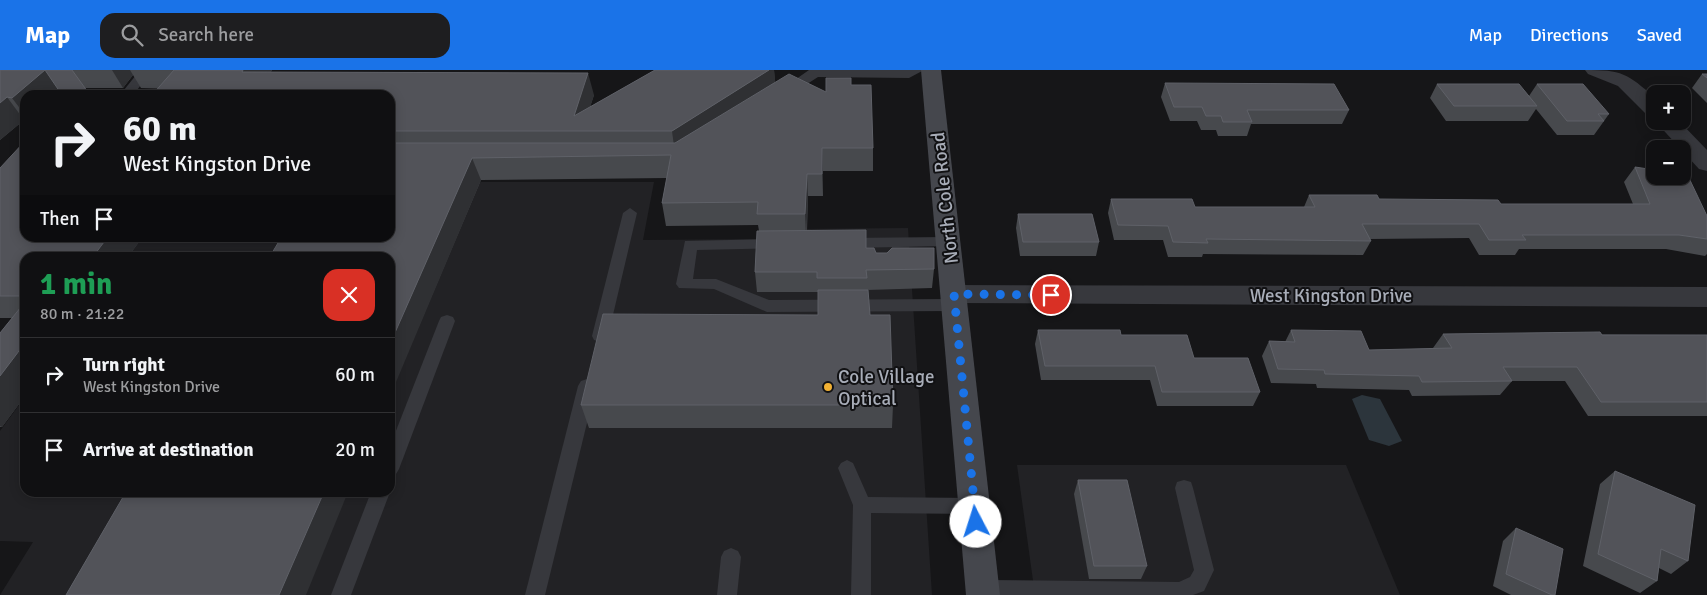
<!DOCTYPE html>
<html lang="en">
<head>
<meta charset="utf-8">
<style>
	:root { --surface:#101012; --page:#1e1e20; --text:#f1f3f6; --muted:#9c9d9f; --line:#303032; --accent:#1a73e8 }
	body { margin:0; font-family:Signika,sans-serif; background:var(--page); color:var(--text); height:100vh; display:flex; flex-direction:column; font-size:19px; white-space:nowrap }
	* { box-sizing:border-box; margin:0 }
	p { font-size:16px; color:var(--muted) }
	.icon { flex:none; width:28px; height:28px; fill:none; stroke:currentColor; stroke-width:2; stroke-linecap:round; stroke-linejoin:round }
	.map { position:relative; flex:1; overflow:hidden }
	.drawer { position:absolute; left:20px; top:182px; width:375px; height:245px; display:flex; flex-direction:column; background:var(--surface); border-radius:15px; box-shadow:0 2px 12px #0003,0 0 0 1px var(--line) }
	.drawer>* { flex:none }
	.top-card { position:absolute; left:20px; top:20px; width:375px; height:152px; border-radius:15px; box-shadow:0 2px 12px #0003,0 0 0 1px var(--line); background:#101012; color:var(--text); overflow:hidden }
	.fabs { position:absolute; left:1646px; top:15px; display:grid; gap:10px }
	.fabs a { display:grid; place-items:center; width:45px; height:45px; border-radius:10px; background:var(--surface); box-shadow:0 2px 12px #0003,0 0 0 1px var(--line); font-size:25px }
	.pin { position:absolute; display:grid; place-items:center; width:42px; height:42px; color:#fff; margin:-21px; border:2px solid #fff; border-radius:50%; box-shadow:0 1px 5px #0007 }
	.me { position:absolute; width:55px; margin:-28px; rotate:355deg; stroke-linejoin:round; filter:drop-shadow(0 0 4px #0008) }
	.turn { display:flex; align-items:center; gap:18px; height:105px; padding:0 20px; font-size:22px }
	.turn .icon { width:65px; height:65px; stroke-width:2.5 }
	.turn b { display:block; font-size:35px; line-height:42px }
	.then { display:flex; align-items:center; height:48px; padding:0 20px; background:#0003; gap:10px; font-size:19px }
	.round { display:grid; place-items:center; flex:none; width:52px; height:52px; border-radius:15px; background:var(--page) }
	.headline { display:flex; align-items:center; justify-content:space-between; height:85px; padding:0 20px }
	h1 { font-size:30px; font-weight:700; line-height:38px; color:#1e9e55 }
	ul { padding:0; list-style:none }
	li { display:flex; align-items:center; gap:15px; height:75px; padding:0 20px; border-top:1px solid var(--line) }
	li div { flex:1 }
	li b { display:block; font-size:19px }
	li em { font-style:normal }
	header { display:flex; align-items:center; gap:30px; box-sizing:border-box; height:70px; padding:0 25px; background:var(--accent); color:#fff }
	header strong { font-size:24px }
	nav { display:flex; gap:28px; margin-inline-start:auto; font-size:18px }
	.search { width:350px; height:45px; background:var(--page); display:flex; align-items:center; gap:12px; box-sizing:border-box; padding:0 18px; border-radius:15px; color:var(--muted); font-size:19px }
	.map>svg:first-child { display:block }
	.built { fill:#222225 }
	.water { fill:#2c353c }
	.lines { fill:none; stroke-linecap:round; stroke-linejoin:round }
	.service { fill:#37383d; fill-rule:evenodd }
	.minor { fill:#37383d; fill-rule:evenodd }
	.secondary { fill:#45474d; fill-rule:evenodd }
	.wall { fill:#47494d }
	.shaded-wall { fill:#2f3033 }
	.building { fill:#525359; stroke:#5f6168 }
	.route { stroke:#1a73e8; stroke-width:9; stroke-dasharray:0 16.2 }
	.poi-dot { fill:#f2b134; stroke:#111113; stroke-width:2 }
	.labels { text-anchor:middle; stroke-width:4; stroke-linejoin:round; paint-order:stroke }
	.street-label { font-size:19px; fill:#a8adb8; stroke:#111113 }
	.poi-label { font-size:19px; fill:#a8adb8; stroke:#111113; text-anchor:start }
</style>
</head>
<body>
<header>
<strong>Map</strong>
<div class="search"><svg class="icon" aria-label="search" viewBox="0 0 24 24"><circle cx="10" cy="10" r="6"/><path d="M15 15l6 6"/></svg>Search here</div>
<nav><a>Map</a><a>Directions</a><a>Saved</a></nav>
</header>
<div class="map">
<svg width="1707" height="525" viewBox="0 0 1707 525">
	<rect width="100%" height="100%" fill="#161618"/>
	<g class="built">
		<polygon points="390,112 654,112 643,170 778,169 798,159 908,158 932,525 0,525 33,472 0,471 0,361 25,327 25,422 390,422 390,188 127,187 142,168 390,168"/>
		<polygon points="1017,395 1346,395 1400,525 1035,525"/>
	</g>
	<polygon class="water" points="1362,325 1380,329 1402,371 1389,376 1369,370 1352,329"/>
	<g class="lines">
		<g class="service">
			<polygon points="140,0 153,0 133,25 120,25"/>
			<polygon points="809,0 924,0 909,8 818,7 790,25 782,25 780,22 782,19"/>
			<polygon points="630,138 637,143 608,266 606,270 600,272 594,270 592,266 623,143"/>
			<polygon points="948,167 955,172 953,176 845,178 838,173 845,168"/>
			<polygon points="778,169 783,170 785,174 783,178 697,180 693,209 716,209 769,230 955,229 961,231 963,235 961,239 955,241 767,242 714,219 679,218 676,214 685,171"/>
			<polygon points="447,245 453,247 455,251 399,399 396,404 390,407 390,376 439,251 441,247"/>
			<polygon points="587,309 593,311 596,316 545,525 525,525 578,316 581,311"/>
			<polygon points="847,390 853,393 868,427 975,428 982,430 984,436 982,442 975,444 871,443 871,525 851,525 853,435 838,398 841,393"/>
			<polygon points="1184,410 1191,412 1193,418 1214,500 1204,521 1193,525 976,525 973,519 976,512 983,510 1179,512 1190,507 1194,500 1175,418 1177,412"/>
			<polygon points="371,422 390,422 351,525 331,525"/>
			<polygon points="731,478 738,481 741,487 737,525 717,525 721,487 724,481"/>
		</g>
		<g class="minor">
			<path d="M1585 0C1622 0 1627 3 1655 28V47L1647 45 1618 16 1588 4Z"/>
			<polygon points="1655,51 1679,51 1707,80 1707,101 1699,99"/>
			<polygon points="954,215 1707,217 1707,237 954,233 945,231 941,224 945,217"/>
		</g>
		<polygon class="secondary" points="921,0 941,0 1000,525 966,525"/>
	</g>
	<g class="wall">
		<polygon points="0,0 272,0 271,2 594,25 590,37 655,0 774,0 775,13 826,22 851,15 873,78 873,101 823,101 823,126 808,126 807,161 866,178 876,183 934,199 932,218 867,220 870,245 893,335 892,358 589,358 581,335 818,245 818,222 757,222 755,202 759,161 758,155 666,156 662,133 667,108 481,110 390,324 390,25 141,18 133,5 123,18 85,18 60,23 58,25 25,25 25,50 24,50 0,70"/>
		<polygon points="1702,4 1707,4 1707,33 1692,18"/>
		<polygon points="1165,13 1349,40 1342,54 1251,54 1247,66 1218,66 1216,60 1201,60 1197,51 1170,51 1161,27"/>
		<polygon points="1437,14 1529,26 1537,14 1609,44 1594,65 1557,65 1536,39 1528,51 1446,51 1430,28"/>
		<polygon points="1635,97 1707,146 1707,184 1705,186 1666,179 1519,179 1515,185 1479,185 1469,168 1370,169 1371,171 1363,185 1203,184 1202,187 1168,187 1163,170 1114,170 1108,143 1111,129 1195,137 1304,137 1309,125 1379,129 1501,134 1633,134 1624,112"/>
		<polygon points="0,98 25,168 142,168 127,188 25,188 25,326 2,357 0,357 0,263 12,248 0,248"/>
		<polygon points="1018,144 1099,172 1096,186 1020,186 1016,158"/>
		<polygon points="1038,260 1121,265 1194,288 1260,322 1253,336 1157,336 1150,310 1041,310 1035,274"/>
		<polygon points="1291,260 1369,280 1433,279 1433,278 1443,264 1707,265 1707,346 1588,346 1565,311 1512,311 1500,325 1412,326 1409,320 1317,318 1316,314 1271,313 1262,286 1269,271 1285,272"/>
		<polygon points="1615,401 1688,491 1671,504 1659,498 1657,511 1640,523 1583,496 1600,414"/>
		<polygon points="1078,410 1147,496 1141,509 1089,509 1074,424"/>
		<polygon points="1516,458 1555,525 1511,525 1493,516 1503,471"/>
	</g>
	<g class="shaded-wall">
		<polygon points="45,0 61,22 58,25 25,25 25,45 12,28"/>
		<polygon points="112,0 130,0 133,5 123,18"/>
		<polygon points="243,0 272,0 254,24 242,2"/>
		<polygon points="769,0 774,0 776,19 675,84 672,61"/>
		<polygon points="588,3 594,25 582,61 574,46"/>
		<polygon points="7,27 24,50 0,70 0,33"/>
		<polygon points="822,78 823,101 823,126 822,104"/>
		<polygon points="472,88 481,110 391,324 390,274"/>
		<polygon points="807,104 808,126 806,167 805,144"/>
		<polygon points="107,168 142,168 127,188 92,188"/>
		<polygon points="25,273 25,326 2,357 0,356 0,306"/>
		<polygon points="324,422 348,422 306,525 279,525"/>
	</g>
	<g class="building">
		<polygon points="0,0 72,0 90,25 62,25 45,0 12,28 7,27 0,33"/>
		<polygon points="174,0 243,0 242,2 588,3 574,46 655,0 769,0 672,61 390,61 390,25 152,25"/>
		<polygon points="789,4 826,22 826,8 851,8 851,15 871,15 873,78 822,78 822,104 807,104 805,144 757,144 758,132 662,133 671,85 472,88 390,274 390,188 269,188 281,168 390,168 390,73 675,73"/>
		<polygon points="1702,4 1707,4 1707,8"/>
		<polygon points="1165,13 1334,14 1349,40 1247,40 1252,52 1223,52 1221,46 1206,46 1202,37 1174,37"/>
		<polygon points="1437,14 1519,14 1537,36 1454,36"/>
		<polygon points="1537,14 1583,14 1609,44 1598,44 1604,51 1567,51"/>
		<polygon points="25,71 25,168 107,168 92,188 25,188 25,226 0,226 0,98"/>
		<polygon points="1635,97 1655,100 1655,106 1682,106 1682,105 1688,106 1707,146 1707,169 1679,165 1522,165 1526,170 1489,170 1479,154 1362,154 1371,171 1206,169 1208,173 1173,172 1168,156 1118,155 1111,129 1192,129 1195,137 1315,137 1309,125 1377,125 1379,129 1498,130 1501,134 1650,134"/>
		<polygon points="1018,144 1092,144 1099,172 1023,172"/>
		<polygon points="866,160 866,178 874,178 876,183 887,183 892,178 934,178 934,199 866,200 867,208 817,208 817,202 755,202 757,161"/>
		<polygon points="818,220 868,220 870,245 890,245 893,335 581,335 603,244 818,245"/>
		<polygon points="25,232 25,273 0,306 0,263"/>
		<polygon points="1038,260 1120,260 1121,265 1187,265 1194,288 1248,288 1260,322 1162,322 1155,296 1045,296"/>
		<polygon points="1291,260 1361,261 1369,280 1452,278 1443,264 1600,262 1602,265 1707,265 1707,332 1601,332 1577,297 1503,297 1512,311 1422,312 1419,306 1325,304 1324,300 1278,299 1269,271 1295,272"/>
		<polygon points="1615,401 1695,435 1688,491 1661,479 1657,511 1598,484"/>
		<polygon points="1078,410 1127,410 1147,496 1094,496"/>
		<polygon points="126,422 324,422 279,525 66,525"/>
		<polygon points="1516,458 1563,479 1555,525 1552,525 1506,504"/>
	</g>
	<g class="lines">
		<polyline class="route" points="976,452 954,224 1051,225"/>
	</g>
	<circle class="poi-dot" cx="828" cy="317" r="5"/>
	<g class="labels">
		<g class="street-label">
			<text transform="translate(944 128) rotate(-96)" y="7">North Cole Road</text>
			<text x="1331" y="232">West Kingston Drive</text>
		</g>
		<g class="poi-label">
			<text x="838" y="313">Cole Village<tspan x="838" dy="22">Optical</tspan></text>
		</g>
	</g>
</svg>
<div class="fabs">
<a>+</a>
<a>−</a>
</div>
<div class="pin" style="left:1051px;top:225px;background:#d93025"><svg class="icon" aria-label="arrive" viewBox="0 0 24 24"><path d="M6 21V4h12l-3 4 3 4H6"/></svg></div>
<svg class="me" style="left:976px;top:452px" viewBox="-20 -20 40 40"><circle r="19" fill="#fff"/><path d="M0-13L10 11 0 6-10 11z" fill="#1a73e8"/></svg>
<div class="top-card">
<div class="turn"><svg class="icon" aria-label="right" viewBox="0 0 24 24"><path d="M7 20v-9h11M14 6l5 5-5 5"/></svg><div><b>60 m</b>West Kingston Drive</div></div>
<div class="then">Then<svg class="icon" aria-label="arrive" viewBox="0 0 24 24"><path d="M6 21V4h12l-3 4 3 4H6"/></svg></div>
</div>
<section class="drawer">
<div class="headline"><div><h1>1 min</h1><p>80 m · 21:22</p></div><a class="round" style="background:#d93025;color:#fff"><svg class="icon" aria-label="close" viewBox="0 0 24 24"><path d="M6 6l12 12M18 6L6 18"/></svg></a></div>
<ul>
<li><svg class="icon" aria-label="right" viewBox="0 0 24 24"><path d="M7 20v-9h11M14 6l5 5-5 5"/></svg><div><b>Turn right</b><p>West Kingston Drive</p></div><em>60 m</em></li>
<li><svg class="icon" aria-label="arrive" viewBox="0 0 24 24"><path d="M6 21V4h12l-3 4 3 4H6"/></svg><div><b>Arrive at destination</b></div><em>20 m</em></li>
</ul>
</section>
</div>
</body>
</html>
